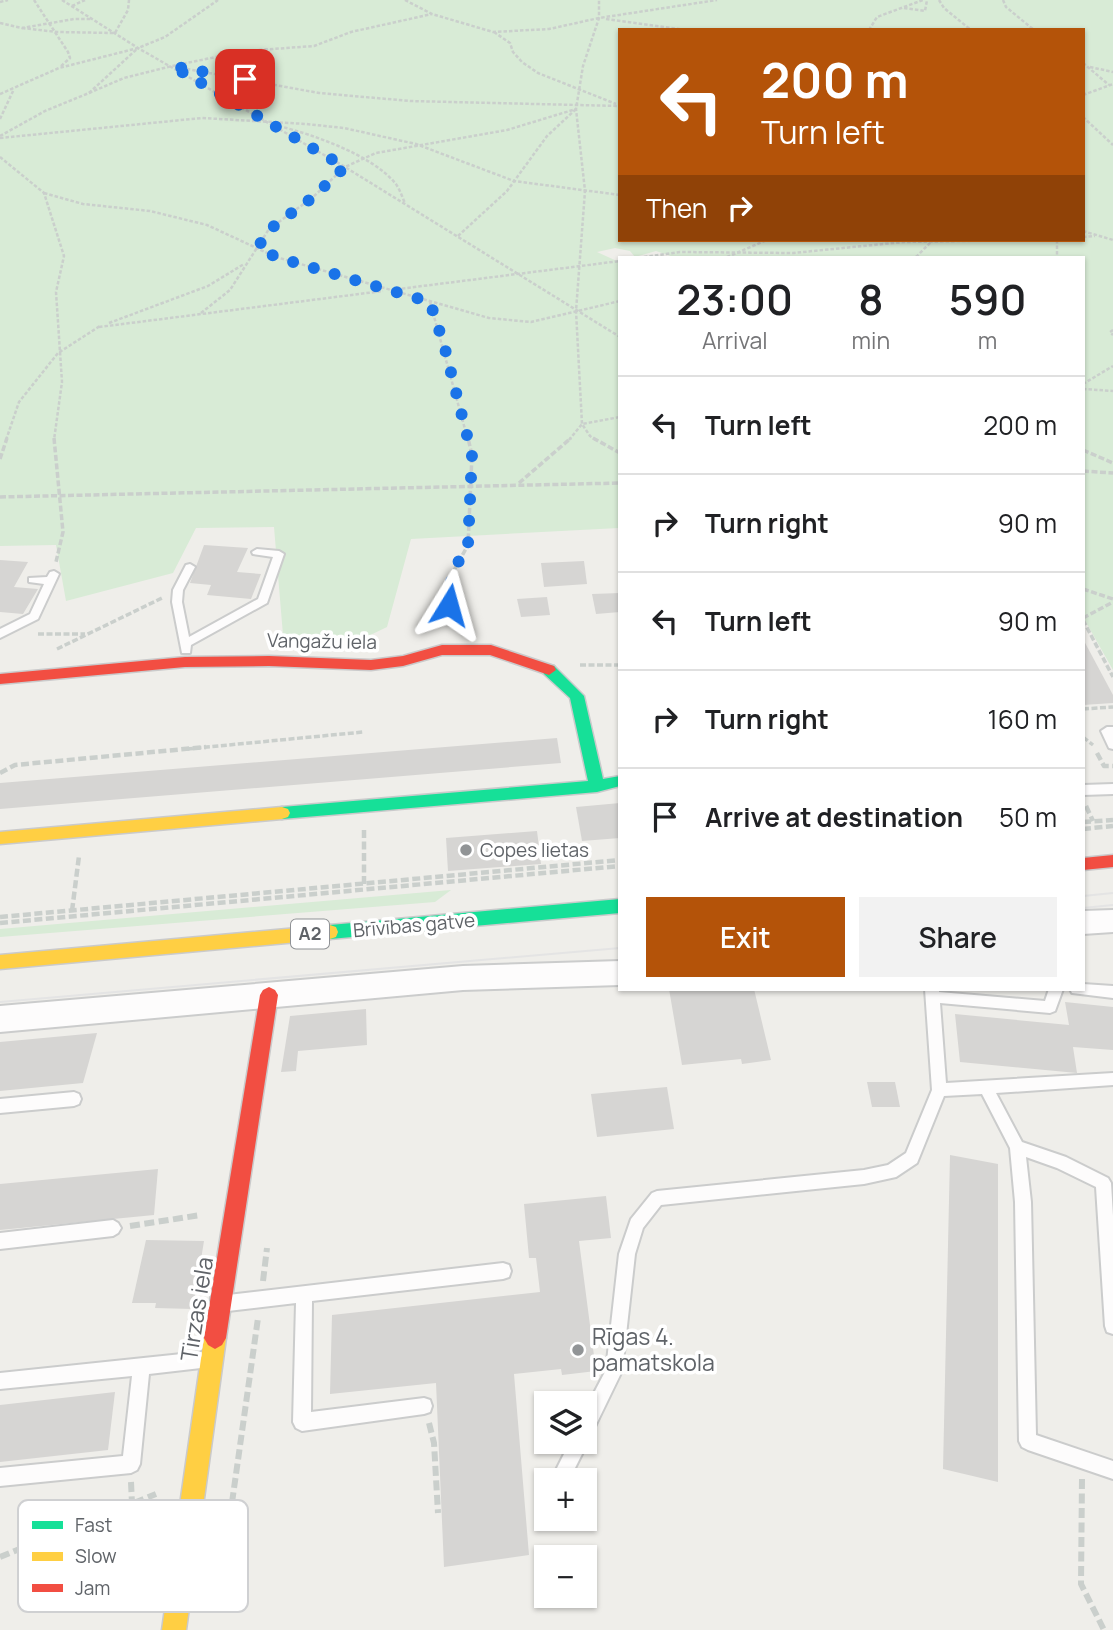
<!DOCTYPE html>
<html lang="en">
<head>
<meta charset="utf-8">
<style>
	:root { --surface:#fff; --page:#f2f2f2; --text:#202124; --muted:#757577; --line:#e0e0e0; --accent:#b45309 }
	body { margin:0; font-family:Manrope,sans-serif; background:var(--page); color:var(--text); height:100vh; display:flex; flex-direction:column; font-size:26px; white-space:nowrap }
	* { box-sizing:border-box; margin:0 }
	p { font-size:23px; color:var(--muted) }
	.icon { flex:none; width:38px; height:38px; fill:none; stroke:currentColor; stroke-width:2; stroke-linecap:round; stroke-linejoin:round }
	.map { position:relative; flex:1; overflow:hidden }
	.side { position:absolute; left:618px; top:256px; width:467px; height:735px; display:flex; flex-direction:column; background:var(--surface); border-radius:0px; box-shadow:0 2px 5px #0004 }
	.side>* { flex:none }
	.hud { position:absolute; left:618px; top:28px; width:467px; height:214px; border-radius:0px; box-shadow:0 2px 5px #0004; background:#b45309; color:#fff; overflow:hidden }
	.buttons { position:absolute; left:534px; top:1391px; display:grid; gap:14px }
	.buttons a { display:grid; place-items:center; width:63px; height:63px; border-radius:0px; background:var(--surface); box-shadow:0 2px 5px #0004; font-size:35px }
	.pin { position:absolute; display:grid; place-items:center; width:60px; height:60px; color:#fff; margin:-30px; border-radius:14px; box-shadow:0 4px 10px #0006 }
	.me { position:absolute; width:77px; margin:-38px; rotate:8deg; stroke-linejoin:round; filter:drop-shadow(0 0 5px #0008) }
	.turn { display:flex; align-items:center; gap:24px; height:147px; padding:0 28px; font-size:32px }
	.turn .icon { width:91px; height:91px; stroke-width:2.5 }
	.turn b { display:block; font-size:49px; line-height:60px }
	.then { display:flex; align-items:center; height:66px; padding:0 28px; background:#0003; gap:14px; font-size:26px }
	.eta { display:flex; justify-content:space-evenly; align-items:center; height:119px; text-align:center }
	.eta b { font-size:42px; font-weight:600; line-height:49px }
	.action { display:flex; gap:14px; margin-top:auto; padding:14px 28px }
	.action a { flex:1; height:80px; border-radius:0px; background:var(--accent); color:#fff; font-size:28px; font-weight:600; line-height:80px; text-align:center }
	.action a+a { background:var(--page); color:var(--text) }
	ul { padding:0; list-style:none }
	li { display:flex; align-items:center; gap:21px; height:98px; padding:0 28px; border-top:2px solid var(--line) }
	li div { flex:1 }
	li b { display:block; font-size:26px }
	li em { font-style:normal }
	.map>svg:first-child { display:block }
	.green { fill:#d8ebd6; fill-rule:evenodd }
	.building { fill:#d6d5d3 }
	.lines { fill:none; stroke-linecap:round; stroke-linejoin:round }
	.lane-casing { stroke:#cbcccc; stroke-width:4 }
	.street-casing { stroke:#cbcccc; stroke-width:4 }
	.fast-casing { stroke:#cacacb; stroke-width:3 }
	.slow-casing { stroke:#cacacb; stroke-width:3 }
	.jam-casing { stroke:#cacacb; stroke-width:3 }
	.path-far3 { stroke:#cacfcc; stroke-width:2.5; stroke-dasharray:3.5 2; stroke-linecap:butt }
	.path-far2 { stroke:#cacfcc; stroke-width:3.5; stroke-dasharray:6 2.5; stroke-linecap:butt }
	.path-far1 { stroke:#cacfcc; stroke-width:4.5; stroke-dasharray:8 3.5; stroke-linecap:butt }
	.path { stroke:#cacfcc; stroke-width:6; stroke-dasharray:10 4.5; stroke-linecap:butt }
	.lane { fill:#fdfcfc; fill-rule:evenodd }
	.street { fill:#fdfcfc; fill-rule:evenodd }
	.fast { fill:#16e098; fill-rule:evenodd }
	.slow { fill:#ffcf43; fill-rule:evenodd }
	.jam { fill:#f24e42; fill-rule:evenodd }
	.tram { stroke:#e4e4e4; stroke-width:2 }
	.route { stroke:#1a73e8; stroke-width:12; stroke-dasharray:0 21.6 }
	.poi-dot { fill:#919496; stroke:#fff; stroke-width:2.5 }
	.labels { text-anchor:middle; stroke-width:7; stroke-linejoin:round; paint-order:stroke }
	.shield { fill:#fff; stroke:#8f9295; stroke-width:2 }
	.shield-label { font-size:18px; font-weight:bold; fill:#5f6368 }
	.street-label { font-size:19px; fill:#5f6368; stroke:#fff }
	.poi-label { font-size:19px; fill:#5f6368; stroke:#fff; text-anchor:start }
	.near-street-label { font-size:23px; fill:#5f6368; stroke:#fff }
	.near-poi-label { font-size:23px; fill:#5f6368; stroke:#fff; text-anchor:start }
	.key { fill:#fff; stroke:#cfd0d2; stroke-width:2 }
	.key-label { font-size:19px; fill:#5f6368 }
</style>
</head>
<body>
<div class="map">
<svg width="1113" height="1630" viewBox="0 0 1113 1630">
	<rect width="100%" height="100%" fill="#efeeea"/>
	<g class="green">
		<path d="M0 0H1113V670L1083 617V257H674L656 251 635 257 630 251 615 248 597 252 619 262V528L411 539 387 627 356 642 283 635 274 527 196 528 173 573 66 601 56 545 0 546ZM620 30H1083V240H620Z"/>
		<polygon points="451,890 435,902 0,937 0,929"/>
	</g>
	<g class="building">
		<polygon points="204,545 248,548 237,572 261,574 251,599 207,595 211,585 190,583"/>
		<polygon points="0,560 28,562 14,587 38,589 23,614 0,612"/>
		<polygon points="584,561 587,584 544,587 541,563"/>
		<polygon points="620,593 620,612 596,614 592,594"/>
		<polygon points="547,597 550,615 521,617 517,599"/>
		<polygon points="1083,639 1113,695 1113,703 1083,705"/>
		<polygon points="557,738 561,763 0,809 0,783"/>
		<polygon points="620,803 620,838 582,841 576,807"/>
		<polygon points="537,831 541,864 448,871 446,838"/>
		<polygon points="669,989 754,989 771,1060 742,1064 741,1059 682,1065"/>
		<polygon points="1065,1002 1113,1007 1113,1050 1073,1047 1077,1073 960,1062 955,1014 1069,1025"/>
		<polygon points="366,1009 367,1045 298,1051 296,1071 281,1072 290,1016"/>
		<polygon points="97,1033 83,1083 0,1091 0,1042"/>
		<polygon points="867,1082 895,1082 900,1107 872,1107"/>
		<polygon points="667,1087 674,1129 597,1137 591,1094"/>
		<polygon points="950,1155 998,1164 998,1482 943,1469"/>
		<polygon points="158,1169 154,1215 0,1230 0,1184"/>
		<polygon points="606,1196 611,1238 579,1241 596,1371 562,1375 561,1369 514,1374 529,1555 444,1567 436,1383 330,1394 332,1315 540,1292 536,1258 529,1258 524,1204"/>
		<polygon points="146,1240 204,1241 193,1309 155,1308 156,1303 132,1303"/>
		<polygon points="115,1392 108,1450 0,1462 0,1405"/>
	</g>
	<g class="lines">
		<defs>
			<g id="lane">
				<polygon points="257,549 279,551 284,554 267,603 191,645 190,653 182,653 172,602 173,590 186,565 190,564 195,567 183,590 182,602 189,637 258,599 273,557 253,554 252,552"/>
				<polygon points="54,571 59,574 38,619 0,638 0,629 30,614 44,584 29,582 29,578 47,577 50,572"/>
				<polygon points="1107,727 1113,727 1113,749 1109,748 1101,731"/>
				<polygon points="1113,784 1113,794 1083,795 1083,785"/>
				<polygon points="1083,984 1113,986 1113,998 1072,993 1070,989 1083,989"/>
				<polygon points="925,989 939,989 939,992 1045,1001 1049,989 1063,989 1055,1011 1050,1013 940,1003 946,1083 1113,1073 1113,1085 996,1093 1022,1142 1066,1157 1108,1178 1111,1183 1113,1216 1113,1334 1107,1332 1105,1326 1096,1187 1057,1168 1026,1157 1031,1202 1036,1435 1113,1461 1113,1479 1028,1450 1022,1447 1019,1441 1015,1202 1010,1148 982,1094 944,1096 917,1163 896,1177 864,1184 661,1205 643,1228 635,1254 622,1371 590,1437 586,1439 588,1442 569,1480 551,1480 570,1442 584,1442 584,1412 606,1370 619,1254 631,1219 652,1193 657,1191 864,1170 888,1165 906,1153 932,1090"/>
				<polygon points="74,1092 79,1094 81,1099 79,1104 74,1106 0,1113 0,1099"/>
				<polygon points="113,1220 118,1223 121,1228 118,1233 113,1236 0,1249 0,1233"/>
				<polygon points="503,1263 509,1265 511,1271 509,1277 503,1279 312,1301 311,1412 424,1398 430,1400 432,1406 430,1412 424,1414 302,1431 296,1428 293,1422 296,1303 228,1311 222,1309 220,1303 222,1297 228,1295"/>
				<polygon points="201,1352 207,1354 209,1360 207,1366 201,1368 149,1374 140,1464 137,1470 131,1473 0,1486 0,1468 123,1456 132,1376 0,1389 0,1373"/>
			</g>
			<g id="street">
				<polygon points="1113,910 1113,932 1083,934 1083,911"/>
				<polygon points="620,961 620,985 463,990 0,1032 0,1006 463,966"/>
			</g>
			<g id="fast">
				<polygon points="549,665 554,666 584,696 603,779 620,776 620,786 597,792 282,819 276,817 274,813 276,809 282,807 588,781 570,698 544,674 542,670 544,666"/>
				<polygon points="620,899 620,913 330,939 324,937 322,932 324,927 330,925"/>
			</g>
			<g id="slow">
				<polygon points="282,807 288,809 290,813 288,817 282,819 0,844 0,832"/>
				<polygon points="330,925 336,927 338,932 336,937 330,939 0,969 0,955"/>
				<polygon points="215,1327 222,1331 226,1338 186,1630 162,1630 204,1338 208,1331"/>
			</g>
			<g id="jam">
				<polygon points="442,645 491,645 554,666 556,670 549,675 490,655 442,655 403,666 371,670 269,666 185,667 0,684 0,674 185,657 269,656 371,660 403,656"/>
				<polygon points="1113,855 1113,867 1083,870 1083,858"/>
				<polygon points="269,987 275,990 278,995 226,1338 222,1345 215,1349 208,1345 204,1338 260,995 263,990"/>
			</g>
		</defs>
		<use href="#lane" class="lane-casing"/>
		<use href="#street" class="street-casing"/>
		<use href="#fast" class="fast-casing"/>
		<use href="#slow" class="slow-casing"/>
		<use href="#jam" class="jam-casing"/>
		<g class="path-far3">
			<polyline points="34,0 68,52 70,58 60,67"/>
			<polyline points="62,0 138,48 345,167 620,337"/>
			<polyline points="405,0 432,14 493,32 549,29 599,18 717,0"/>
			<polyline points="939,0 944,8 971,30"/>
			<polyline points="1003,0 1006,7 1034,30"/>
			<polyline points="0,2 8,0"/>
			<polyline points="72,6 85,0"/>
			<polyline points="904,8 925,11 927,0"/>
			<polyline points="606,19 685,30"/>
			<polyline points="0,23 22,28 74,19 92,19"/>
			<polyline points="22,28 57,32 115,33 128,10 129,0"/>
			<polyline points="869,30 877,17 923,0"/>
			<polyline points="494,32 510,43 513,52 522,62 538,73 616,104"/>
			<polyline points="1083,63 1109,85"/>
			<polyline points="176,67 319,93 410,101 620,106"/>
			<polyline points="1090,67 1113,72"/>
			<polyline points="89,93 124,78 172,66 245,51 314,46 351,32 432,14"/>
			<polyline points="0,94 59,68 138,48 165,37 218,0"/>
			<polyline points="1083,95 1113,84"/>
			<polyline points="1083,117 1113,145"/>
			<polyline points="0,119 14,89"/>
			<path d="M279 126C314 135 372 155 395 183 400 189 402 197 405 203"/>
			<polyline points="0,136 45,111 89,93 138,48"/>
			<polyline points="0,138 202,118 306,124 344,128 416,144 514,181 620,195"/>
			<polyline points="0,157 44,193 64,256 56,292 62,382 54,440"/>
			<polyline points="44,193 83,204 150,211 207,225 276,257 489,318 531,322 620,301"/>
			<polyline points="1083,231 1113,240"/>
			<polyline points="458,236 507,191 547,136 576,109"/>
			<polyline points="1083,237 1095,236"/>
			<polyline points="1057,240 1057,257"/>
			<polyline points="644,257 680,252 793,253 904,242 1023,240"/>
			<polyline points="727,257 767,240"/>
			<polyline points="916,257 931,242"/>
			<polyline points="391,290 620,261"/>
			<polyline points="430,302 468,440"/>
			<polyline points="201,313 230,290 269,229 312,198 345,167 376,153 507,130 576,109"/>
			<polyline points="109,323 208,286 244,264"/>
			<polyline points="99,327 383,291"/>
			<polyline points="1113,330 1110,332 1113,335"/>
			<polyline points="1083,384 1113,366"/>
			<polyline points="1083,389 1113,391"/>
			<polyline points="6,440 19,402 58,353 100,326"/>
			<polyline points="569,440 582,424 620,417"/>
			<polyline points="596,440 590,436 582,424 576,311 585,191 576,109 583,66 599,18 599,0"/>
		</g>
		<g class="path-far2">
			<polyline points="54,438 63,532 56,562"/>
			<polyline points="593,438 620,453"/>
			<polyline points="1083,450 1113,463"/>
			<polyline points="0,459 7,438"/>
			<polyline points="1083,471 1113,473"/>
			<polyline points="519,483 571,438"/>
			<polyline points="0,497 620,483"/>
			<polyline points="1083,589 1113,599"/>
			<polyline points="1083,618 1113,602"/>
			<polyline points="1083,620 1113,677"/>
			<polyline points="454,628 449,605 452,574 468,545 472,455 468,438"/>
			<polyline points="38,634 85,634"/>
			<polyline points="57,649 162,598"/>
			<polyline points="580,665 620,665"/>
			<polyline points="1083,709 1113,707"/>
			<polyline points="1083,737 1093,745"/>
			<polyline points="187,749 363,732"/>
		</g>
		<g class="path-far1">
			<polyline points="1097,753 1104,766 1113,766"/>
			<polyline points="0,773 15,765 206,747"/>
			<polyline points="1086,806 1093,821"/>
			<polyline points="1083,822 1113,820"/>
			<polyline points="1083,829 1113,826"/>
			<polyline points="364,830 364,885"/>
			<polyline points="72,911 79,856"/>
			<polyline points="0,917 620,860"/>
			<polyline points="0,923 620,866"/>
		</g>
		<g class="path">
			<polyline points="130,1226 201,1215"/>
			<polyline points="263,1281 267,1248"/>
			<polyline points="429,1423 434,1443 438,1513"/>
			<polyline points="1082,1479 1081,1584 1104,1630"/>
			<polyline points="131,1482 132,1504"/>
			<polyline points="228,1531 258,1318"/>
			<polyline points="0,1557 156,1494"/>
		</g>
		<use href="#lane" class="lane"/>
		<use href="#street" class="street"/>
		<use href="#fast" class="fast"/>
		<use href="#slow" class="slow"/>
		<use href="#jam" class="jam"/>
		<g class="tram">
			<polyline points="1083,896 1113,893"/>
			<polyline points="1083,908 1113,905"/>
			<polyline points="0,1002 620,948"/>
		</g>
	</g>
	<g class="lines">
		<polyline class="route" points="245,79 172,66 345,167 312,198 270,229 258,247 276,257 430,302 444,345 472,455 468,545 452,573 449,605"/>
	</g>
	<g class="poi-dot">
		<circle cx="466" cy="850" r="7"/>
		<circle cx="578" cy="1350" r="7"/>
	</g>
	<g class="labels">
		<rect class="shield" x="291" y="919.5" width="38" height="29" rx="5"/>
		<g class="shield-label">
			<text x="310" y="940">A2</text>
		</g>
		<g class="street-label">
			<text transform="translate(322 641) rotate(1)" y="7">Vangažu iela</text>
			<text transform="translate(414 925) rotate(-5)" y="7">Brīvības gatve</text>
		</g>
		<g class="poi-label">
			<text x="480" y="857">Copes lietas</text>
		</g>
		<g class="near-street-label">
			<text transform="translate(197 1309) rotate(-81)" y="8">Tirzas iela</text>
		</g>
		<g class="near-poi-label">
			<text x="592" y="1345">Rīgas 4.<tspan x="592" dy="26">pamatskola</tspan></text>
		</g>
	</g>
	<rect x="18" y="1500" width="230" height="112" rx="10" class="key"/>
	<rect x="32" y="1521" width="31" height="8" fill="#16e098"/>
	<rect x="32" y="1552" width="31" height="9" fill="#ffcf43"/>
	<rect x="32" y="1584" width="31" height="8" fill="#f24e42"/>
	<g class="key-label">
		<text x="75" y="1532">Fast</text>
		<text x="75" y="1563">Slow</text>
		<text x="75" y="1595">Jam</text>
	</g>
</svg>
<div class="buttons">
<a><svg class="icon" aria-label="layers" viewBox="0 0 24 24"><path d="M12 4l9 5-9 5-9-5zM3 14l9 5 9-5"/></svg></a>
<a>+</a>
<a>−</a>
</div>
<div class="pin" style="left:245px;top:79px;background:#d93025"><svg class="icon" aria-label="arrive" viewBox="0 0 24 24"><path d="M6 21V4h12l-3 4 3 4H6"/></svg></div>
<svg class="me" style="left:449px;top:605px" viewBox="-20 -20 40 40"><path d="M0-17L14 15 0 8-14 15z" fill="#1a73e8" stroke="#fff" stroke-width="4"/></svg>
<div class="hud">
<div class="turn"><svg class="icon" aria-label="left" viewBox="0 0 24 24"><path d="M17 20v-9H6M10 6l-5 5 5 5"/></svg><div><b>200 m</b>Turn left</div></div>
<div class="then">Then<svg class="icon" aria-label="right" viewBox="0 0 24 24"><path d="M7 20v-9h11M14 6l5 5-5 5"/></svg></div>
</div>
<section class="side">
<div class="eta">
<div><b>23:00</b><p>Arrival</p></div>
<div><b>8</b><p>min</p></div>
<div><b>590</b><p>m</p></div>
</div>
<ul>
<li><svg class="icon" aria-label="left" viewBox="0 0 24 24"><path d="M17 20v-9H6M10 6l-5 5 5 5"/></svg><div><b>Turn left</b></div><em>200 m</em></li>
<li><svg class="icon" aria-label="right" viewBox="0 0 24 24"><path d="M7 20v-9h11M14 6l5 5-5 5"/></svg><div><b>Turn right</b></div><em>90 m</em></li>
<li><svg class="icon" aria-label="left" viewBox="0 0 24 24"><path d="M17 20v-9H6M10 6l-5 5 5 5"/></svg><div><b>Turn left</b></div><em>90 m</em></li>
<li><svg class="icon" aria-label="right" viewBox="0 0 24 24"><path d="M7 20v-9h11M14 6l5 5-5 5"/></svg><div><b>Turn right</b></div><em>160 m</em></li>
<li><svg class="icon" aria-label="arrive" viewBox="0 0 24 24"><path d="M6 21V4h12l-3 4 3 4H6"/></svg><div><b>Arrive at destination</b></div><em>50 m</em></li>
</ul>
<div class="action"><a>Exit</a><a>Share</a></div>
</section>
</div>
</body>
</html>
